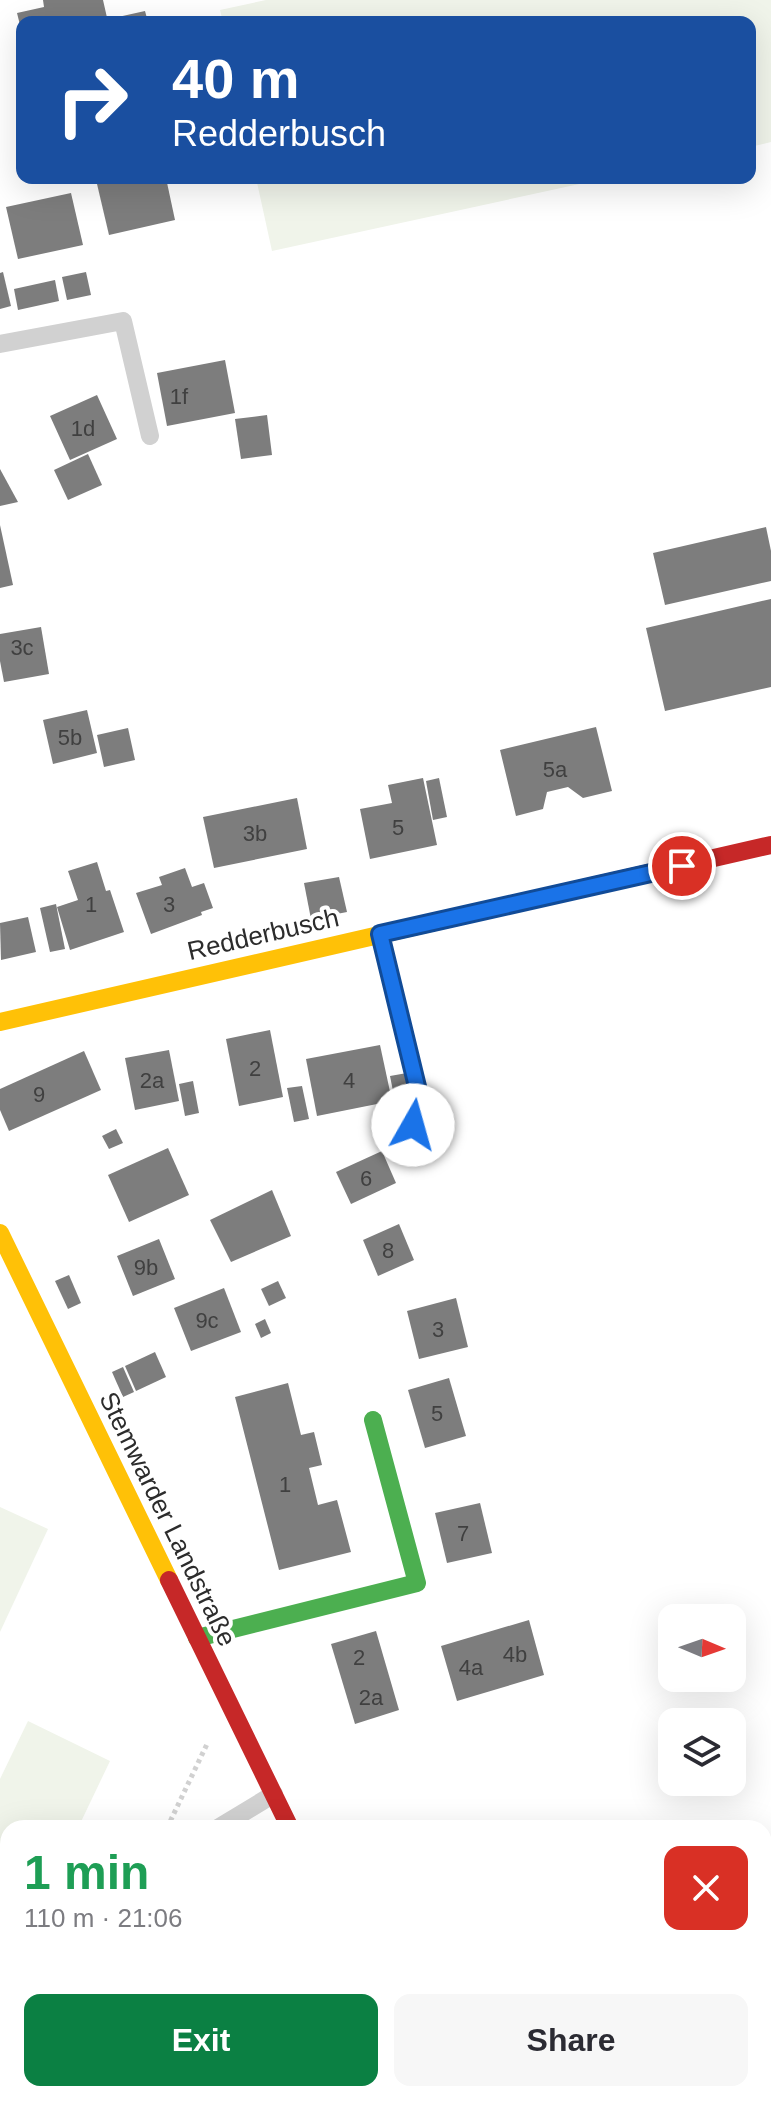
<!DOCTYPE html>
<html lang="en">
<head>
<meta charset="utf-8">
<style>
	:root { --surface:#fff; --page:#f7f7f7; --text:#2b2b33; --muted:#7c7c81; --accent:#0b8043 }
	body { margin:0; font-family:Helvetica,sans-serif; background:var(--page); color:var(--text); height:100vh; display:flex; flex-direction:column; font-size:30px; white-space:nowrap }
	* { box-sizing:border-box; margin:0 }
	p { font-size:26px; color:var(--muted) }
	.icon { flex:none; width:44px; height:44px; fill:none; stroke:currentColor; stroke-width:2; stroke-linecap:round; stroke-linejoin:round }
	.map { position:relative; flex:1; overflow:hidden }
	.side { position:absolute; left:0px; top:1820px; width:772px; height:282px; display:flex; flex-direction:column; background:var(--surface); border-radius:24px 24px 0 0; box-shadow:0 8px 32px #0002 }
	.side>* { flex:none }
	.top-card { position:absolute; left:16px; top:16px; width:740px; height:168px; border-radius:16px; box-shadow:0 8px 32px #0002; background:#1a4fa0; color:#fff; overflow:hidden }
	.needle { width:52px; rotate:92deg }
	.fabs { position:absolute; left:658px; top:1604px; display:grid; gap:16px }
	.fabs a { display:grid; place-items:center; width:88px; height:88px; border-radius:16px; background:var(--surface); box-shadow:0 8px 32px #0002; font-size:40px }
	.pin { position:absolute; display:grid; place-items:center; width:68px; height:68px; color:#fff; margin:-34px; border:4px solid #fff; border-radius:50%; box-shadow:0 2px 8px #0007 }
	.me { position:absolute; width:88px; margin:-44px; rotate:7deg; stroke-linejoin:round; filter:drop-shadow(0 0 6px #0008) }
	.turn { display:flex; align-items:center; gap:28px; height:168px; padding:0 24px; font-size:36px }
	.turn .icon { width:104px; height:104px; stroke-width:2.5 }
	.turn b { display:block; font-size:56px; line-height:68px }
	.round { display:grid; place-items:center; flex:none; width:84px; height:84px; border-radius:16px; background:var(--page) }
	.summary { display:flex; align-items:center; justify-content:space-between; height:136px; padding:0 24px }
	h1 { font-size:48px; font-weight:700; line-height:60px; color:#1e9e55 }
	.action { display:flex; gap:16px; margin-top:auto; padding:16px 24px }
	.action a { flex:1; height:92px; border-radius:16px; background:var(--accent); color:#fff; font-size:32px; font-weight:700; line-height:92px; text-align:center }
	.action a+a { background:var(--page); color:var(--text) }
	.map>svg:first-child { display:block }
	.green { fill:#f0f4ea }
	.building { fill:#7d7d7d }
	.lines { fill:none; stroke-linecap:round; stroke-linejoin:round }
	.path { stroke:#d1d1d1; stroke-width:5; stroke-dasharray:4 4; stroke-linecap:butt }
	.lane { stroke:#d1d1d1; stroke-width:18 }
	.fast { stroke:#4caf50; stroke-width:18 }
	.slow { stroke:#ffc107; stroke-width:18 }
	.jam { stroke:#c62828; stroke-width:18 }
	.route-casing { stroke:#114b97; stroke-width:20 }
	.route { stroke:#1a73e8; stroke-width:14 }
	.labels { text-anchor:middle; stroke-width:8; stroke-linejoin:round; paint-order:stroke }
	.number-label { font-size:22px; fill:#404040 }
	.street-label { font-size:26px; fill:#2c2c2c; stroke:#fff }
</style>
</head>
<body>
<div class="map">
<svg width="771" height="2101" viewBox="0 0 771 2101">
	<rect width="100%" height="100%" fill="#fff"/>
	<g class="green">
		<polygon points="266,0 771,0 771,142 750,147 750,22 223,22 220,10"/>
		<polygon points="256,178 607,178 272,251"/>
		<polygon points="0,1507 48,1529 0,1632"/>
		<polygon points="28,1721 110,1761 78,1828 8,1828 8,1869 0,1865 0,1779"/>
	</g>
	<g class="building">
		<polygon points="43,0 103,0 108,22 22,22 21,29 17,13 44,7"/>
		<polygon points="145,11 148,22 110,22 109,19"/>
		<polygon points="126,178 166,178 175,220 109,235 97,184"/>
		<polygon points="71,193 83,245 18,259 6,207"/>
		<polygon points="3,272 11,306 0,309 0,273"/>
		<polygon points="86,272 91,295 67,300 62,277"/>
		<polygon points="55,280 59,301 18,310 14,289"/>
		<polygon points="225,360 235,413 167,426 157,373"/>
		<polygon points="97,395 117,439 70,460 50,416"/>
		<polygon points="267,415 272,455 241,459 235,419"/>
		<polygon points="88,454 102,485 68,500 54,470"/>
		<polygon points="0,469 18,502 0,506"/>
		<polygon points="0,525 13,585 0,588"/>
		<polygon points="766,527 771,551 771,581 665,605 653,553"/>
		<polygon points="771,599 771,687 665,711 646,628"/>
		<polygon points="41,627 49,674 4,682 0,661 0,634"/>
		<polygon points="87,710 97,753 53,764 43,720"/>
		<polygon points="596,727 612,791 583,798 568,787 547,792 543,809 516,816 500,750"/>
		<polygon points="128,728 135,760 104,767 97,735"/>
		<polygon points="423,778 437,845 370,859 360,809 392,803 388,785"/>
		<polygon points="439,778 447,817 433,820 426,781"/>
		<polygon points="297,798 307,849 214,868 203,817"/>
		<polygon points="97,862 106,891 110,890 124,932 70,950 57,907 78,900 68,871"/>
		<polygon points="185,868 192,887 204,883 213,908 201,912 202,915 151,934 136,893 162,885 159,877"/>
		<polygon points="339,877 347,912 311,919 304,883"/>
		<polygon points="56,904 65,949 50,952 40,908"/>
		<polygon points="28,917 36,952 1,960 0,923"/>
		<polygon points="270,1030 283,1097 239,1106 226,1039"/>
		<polygon points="380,1045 392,1101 317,1116 306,1059"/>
		<polygon points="169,1050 179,1101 135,1110 125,1058"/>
		<polygon points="84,1051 101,1090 9,1131 0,1110 0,1089"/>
		<polygon points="407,1073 413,1103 396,1106 390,1076"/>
		<polygon points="193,1081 199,1113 185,1116 179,1084"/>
		<polygon points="302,1086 309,1119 294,1122 287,1088"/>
		<polygon points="116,1129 123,1143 109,1149 102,1136"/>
		<polygon points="168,1148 189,1195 129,1222 108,1175"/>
		<polygon points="382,1151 396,1183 351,1204 336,1172"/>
		<polygon points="272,1190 291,1236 231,1262 210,1220"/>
		<polygon points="399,1224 414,1260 378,1276 363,1240"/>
		<polygon points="159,1239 175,1279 133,1296 117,1256"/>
		<polygon points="69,1275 81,1303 68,1309 55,1281"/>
		<polygon points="278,1281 286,1298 269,1306 261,1289"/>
		<polygon points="224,1288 241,1332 191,1351 174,1308"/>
		<polygon points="456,1298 468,1347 419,1359 407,1311"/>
		<polygon points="265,1319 271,1333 261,1338 255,1324"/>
		<polygon points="155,1352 166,1377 136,1391 125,1366"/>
		<polygon points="123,1367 134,1392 123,1397 112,1372"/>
		<polygon points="449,1378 466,1436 425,1448 408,1390"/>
		<polygon points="288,1383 301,1435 314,1432 322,1465 309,1468 318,1505 337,1500 351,1552 279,1570 235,1397"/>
		<polygon points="480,1503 492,1553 447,1563 435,1513"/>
		<polygon points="529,1620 544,1675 457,1701 441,1646"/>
		<polygon points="376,1631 399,1710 355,1724 331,1644"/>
	</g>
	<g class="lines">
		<polyline class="path" points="167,1828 208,1742"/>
		<g class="lane">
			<polyline points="0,344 123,321 150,436"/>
			<polyline points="380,934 421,1103 413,1125"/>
			<polyline points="218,1828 274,1794"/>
		</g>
		<polyline class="fast" points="197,1638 417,1583 373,1420"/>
		<g class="slow">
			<polyline points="0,1022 444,920"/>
			<polyline points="0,1233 169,1580"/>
			<polyline points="0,1969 8,1973"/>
		</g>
		<g class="jam">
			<polyline points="444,920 771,845"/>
			<polyline points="169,1580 290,1828"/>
			<polyline points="421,2094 424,2101"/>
		</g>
	</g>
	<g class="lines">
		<defs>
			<polyline id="route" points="413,1125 421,1103 380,934 682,866"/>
		</defs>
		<use href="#route" class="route-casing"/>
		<use href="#route" class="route"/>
	</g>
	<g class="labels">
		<g class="number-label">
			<text x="179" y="404">1f</text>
			<text x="83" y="436">1d</text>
			<text x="22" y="655">3c</text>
			<text x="70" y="745">5b</text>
			<text x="555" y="777">5a</text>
			<text x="398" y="835">5</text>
			<text x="255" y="841">3b</text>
			<text x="91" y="912">1</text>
			<text x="169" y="912">3</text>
			<text x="255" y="1076">2</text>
			<text x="152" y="1088">2a</text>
			<text x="349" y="1088">4</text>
			<text x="39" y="1102">9</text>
			<text x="366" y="1186">6</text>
			<text x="388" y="1258">8</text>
			<text x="146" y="1275">9b</text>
			<text x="207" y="1328">9c</text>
			<text x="438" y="1337">3</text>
			<text x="437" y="1421">5</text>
			<text x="285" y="1492">1</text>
			<text x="463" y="1541">7</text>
			<text x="515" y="1662">4b</text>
			<text x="359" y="1665">2</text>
			<text x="471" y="1675">4a</text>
			<text x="371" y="1705">2a</text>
		</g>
		<g class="street-label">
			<text transform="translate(263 934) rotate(-13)" y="9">Redderbusch</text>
			<text transform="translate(168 1519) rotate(64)" y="9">Stemwarder Landstraße</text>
		</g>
	</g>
</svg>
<div class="fabs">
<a><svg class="needle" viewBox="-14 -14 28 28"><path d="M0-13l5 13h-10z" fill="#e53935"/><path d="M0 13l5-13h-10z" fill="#7c7c81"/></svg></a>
<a><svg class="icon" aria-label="layers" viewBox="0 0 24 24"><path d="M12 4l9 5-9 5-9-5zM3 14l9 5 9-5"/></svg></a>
</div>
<div class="pin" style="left:682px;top:866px;background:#d93025"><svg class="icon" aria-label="arrive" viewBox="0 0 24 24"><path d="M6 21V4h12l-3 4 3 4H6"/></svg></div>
<svg class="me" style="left:413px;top:1125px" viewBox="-20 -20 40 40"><circle r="19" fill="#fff"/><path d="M0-13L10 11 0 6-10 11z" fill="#1a73e8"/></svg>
<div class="top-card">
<div class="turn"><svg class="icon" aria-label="right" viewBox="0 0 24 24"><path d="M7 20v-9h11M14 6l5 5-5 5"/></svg><div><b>40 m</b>Redderbusch</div></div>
</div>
<section class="side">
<div class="summary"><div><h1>1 min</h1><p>110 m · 21:06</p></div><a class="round" style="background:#d93025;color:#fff"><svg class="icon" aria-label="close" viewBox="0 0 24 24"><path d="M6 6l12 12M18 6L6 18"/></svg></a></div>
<div class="action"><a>Exit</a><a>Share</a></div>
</section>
</div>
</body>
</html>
